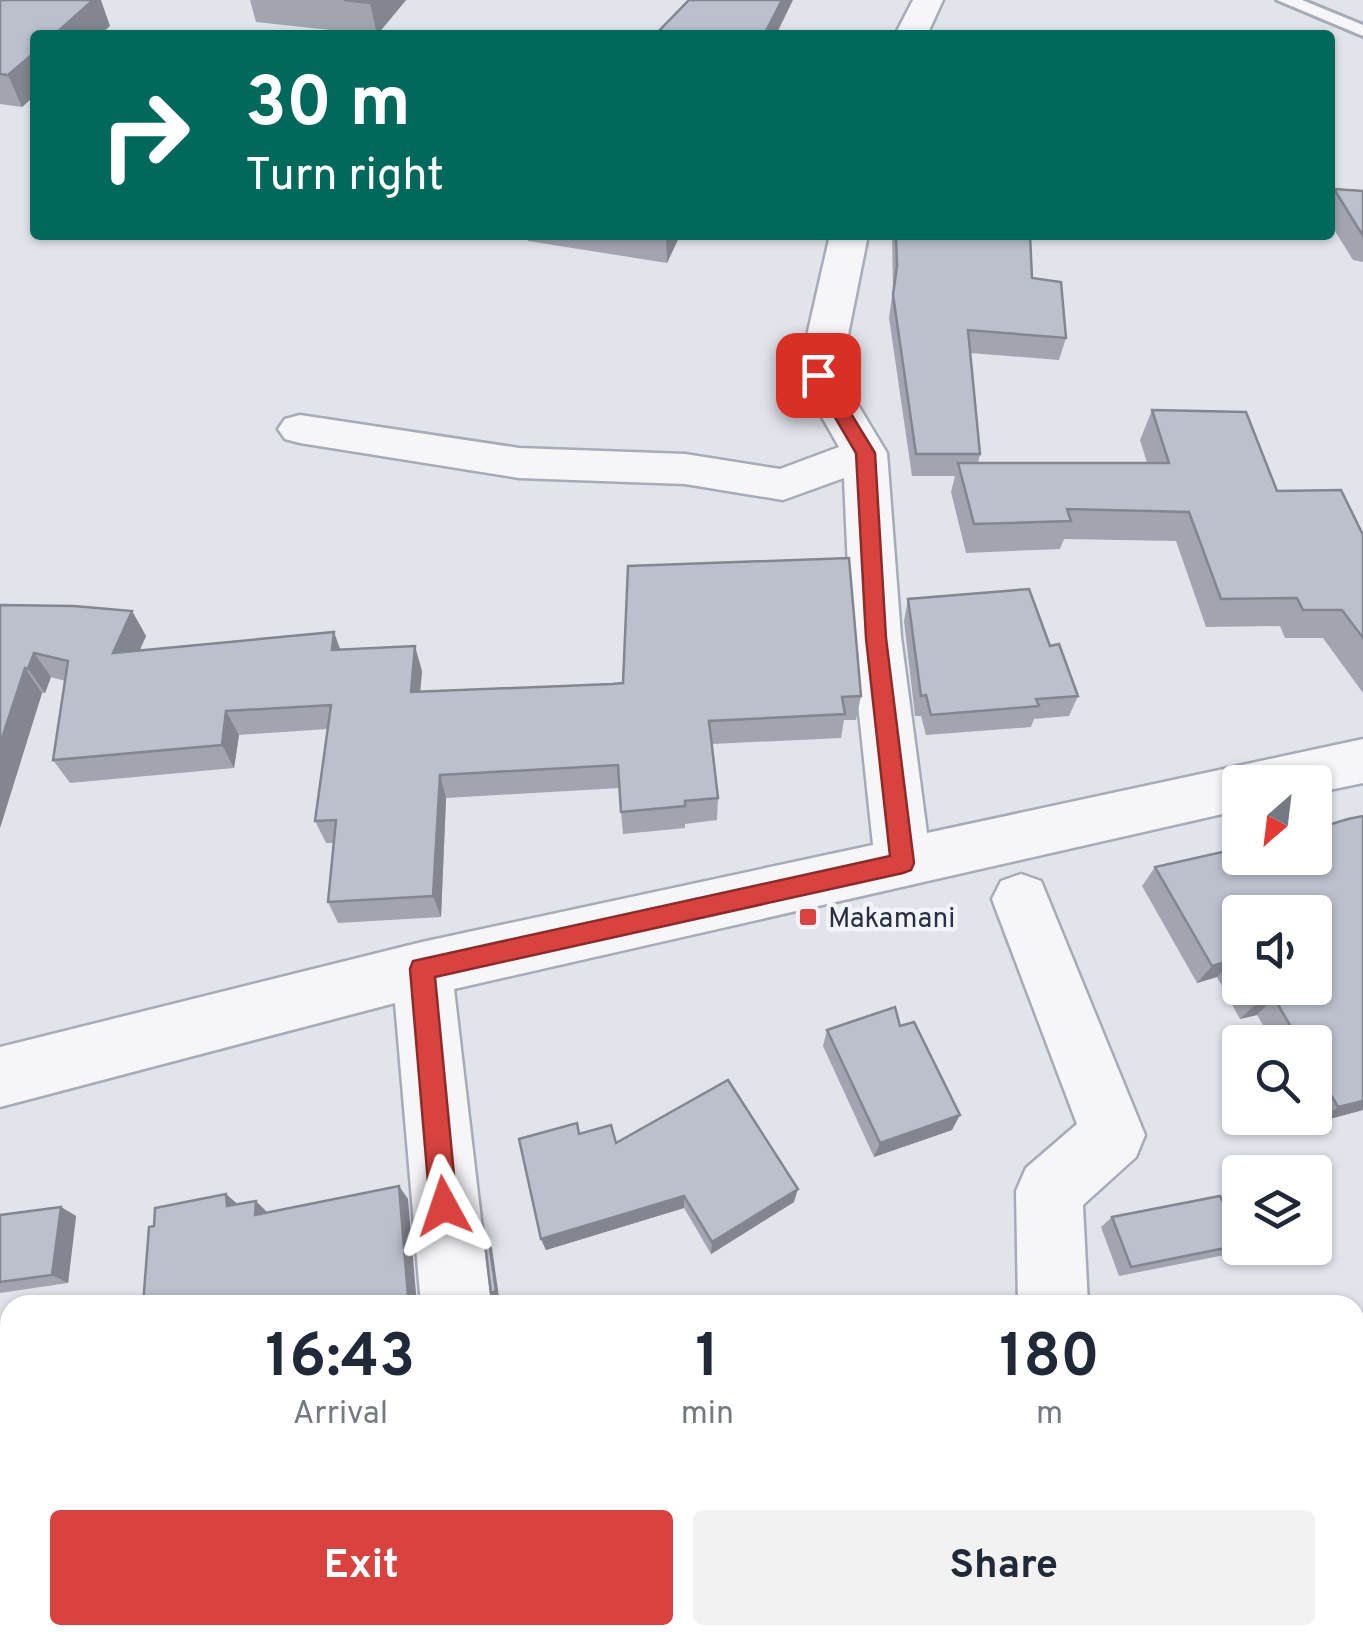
<!DOCTYPE html>
<html lang="en">
<head>
<meta charset="utf-8">
<style>
	:root { --surface:#fff; --page:#f2f2f3; --text:#1f2937; --muted:#747a83; --accent:#d84340 }
	body { margin:0; font-family:Overpass,sans-serif; background:var(--page); color:var(--text); height:100vh; display:flex; flex-direction:column; font-size:38px; white-space:nowrap }
	* { box-sizing:border-box; margin:0 }
	p { font-size:32px; color:var(--muted) }
	.icon { flex:none; width:55px; height:55px; fill:none; stroke:currentColor; stroke-width:2; stroke-linecap:round; stroke-linejoin:round }
	.map { position:relative; flex:1; overflow:hidden }
	.side { position:absolute; left:0px; top:1295px; width:1365px; height:350px; display:flex; flex-direction:column; background:var(--surface); border-radius:30px 30px 0 0; box-shadow:0 2px 8px #0004 }
	.side>* { flex:none }
	.top-card { position:absolute; left:30px; top:30px; width:1305px; height:210px; border-radius:10px; box-shadow:0 2px 8px #0004; background:#00695c; color:#fff; overflow:hidden }
	.needle { width:65px; rotate:208deg }
	.controls { position:absolute; left:1222px; top:765px; display:grid; gap:20px }
	.controls a { display:grid; place-items:center; width:110px; height:110px; border-radius:10px; background:var(--surface); box-shadow:0 2px 8px #0004; font-size:50px }
	.pin { position:absolute; display:grid; place-items:center; width:85px; height:85px; color:#fff; margin:-42px; border-radius:20px; box-shadow:0 5px 15px #0006 }
	.me { position:absolute; width:110px; margin:-55px; rotate:355deg; stroke-linejoin:round; filter:drop-shadow(0 0 8px #0008) }
	.turn { display:flex; align-items:center; gap:35px; height:210px; padding:0 50px; font-size:45px }
	.turn .icon { width:130px; height:130px; stroke-width:2.5 }
	.turn b { display:block; font-size:70px; line-height:85px }
	.eta { display:flex; justify-content:space-evenly; align-items:center; height:170px; text-align:center }
	.eta b { font-size:60px; font-weight:700; line-height:70px }
	.primary-button { display:flex; gap:20px; margin-top:auto; padding:20px 50px }
	.primary-button a { flex:1; height:115px; border-radius:10px; background:var(--accent); color:#fff; font-size:40px; font-weight:700; line-height:115px; text-align:center }
	.primary-button a+a { background:var(--page); color:var(--text) }
	.map>svg:first-child { display:block }
	.lines { fill:none; stroke-linecap:round; stroke-linejoin:round }
	.lane-casing { stroke:#a7aab7; stroke-width:6 }
	.street-casing { stroke:#a7aab7; stroke-width:5 }
	.lane { fill:#f6f6f9; fill-rule:evenodd }
	.street { fill:#f6f6f9; fill-rule:evenodd }
	.wall { fill:#a2a4af; fill-rule:evenodd }
	.shaded-wall { fill:#84868f }
	.building { fill:#bcbfcc; stroke:#84868f; stroke-width:2.5 }
	.route { fill:#d84340; stroke:#8c2c2a; stroke-width:2.5 }
	.poi-dot { fill:#d84340; stroke:#f2f4f9; stroke-width:4 }
	.labels { text-anchor:middle; stroke-width:9; stroke-linejoin:round; paint-order:stroke }
	.poi-label { font-size:28px; fill:#292f45; stroke:#f2f4f9; text-anchor:start }
</style>
</head>
<body>
<div class="map">
<svg width="1363" height="1645" viewBox="0 0 1363 1645">
	<rect width="100%" height="100%" fill="#e2e4ec"/>
	<g class="lines">
		<defs>
			<polygon id="lane" points="1277,0 1302,0 1363,25 1363,36"/>
			<g id="street">
				<polygon points="913,0 943,0 927,35 895,35"/>
				<polygon points="830,235 868,235 840,375 887,453 901,637 927,833 1363,739 1363,783 1315,793 1315,782 1240,782 1240,810 454,989 491,1305 421,1305 395,1003 0,1107 0,1047 422,942 873,845 851,637 844,478 783,500 685,484 519,478 300,443 285,439 278,429 285,419 300,415 519,448 685,454 780,469 839,447 798,375"/>
				<polygon points="1021,874 1041,881 1145,1135 1136,1157 1083,1205 1088,1305 1018,1305 1016,1191 1026,1168 1077,1124 992,899 1001,881"/>
				<polygon points="369,1635 451,1635 447,1645 365,1645"/>
				<polygon points="1009,1635 1089,1635 1093,1645 1013,1645"/>
			</g>
		</defs>
		<use href="#lane" class="lane-casing"/>
		<use href="#street" class="street-casing"/>
		<use href="#lane" class="lane"/>
		<use href="#street" class="street"/>
	</g>
	<g class="wall">
		<polygon points="0,0 110,26 35,35 35,95 22,107 0,104"/>
		<polygon points="250,0 406,0 377,35 256,22"/>
		<polygon points="1334,189 1363,191 1363,262 1353,260 1330,223 1330,197"/>
		<polygon points="527,235 680,235 667,263 528,241"/>
		<polygon points="892,235 1030,235 1032,278 1066,338 1059,360 970,353 980,454 978,463 1147,463 1140,440 1152,410 1277,491 1363,535 1363,693 1323,638 1285,638 1280,626 1206,627 1176,541 1064,539 1060,549 966,553 951,492 955,476 912,476 889,318 893,289"/>
		<polygon points="908,599 1050,646 1078,696 1069,716 1034,719 1031,727 926,735 921,716 915,716 904,621"/>
		<polygon points="0,605 132,611 146,636 140,650 340,649 422,671 420,692 861,696 856,720 844,720 841,738 712,744 718,798 717,820 685,824 685,828 623,834 619,788 446,798 441,917 338,923 328,902 334,843 326,843 315,821 327,729 239,735 234,768 70,783 53,760 65,681 51,677 45,693 42,693 0,828"/>
		<path d="M1363 816V1110L1318 1122 1315 1116V1042H1273L1257 1015 1240 1019 1217 977 1197 983 1142 886 1155 867 1240 848V858H1315V829L1348 819ZM1240 912H1315V988H1240Z"/>
		<polygon points="900,1026 952,1130 874,1157 823,1046 827,1030"/>
		<polygon points="579,1134 794,1202 711,1254 684,1208 546,1250 541,1239"/>
		<polygon points="1240,1201 1240,1248 1260,1248 1119,1276 1101,1227 1112,1217"/>
		<polygon points="61,1207 76,1216 68,1283 0,1293 0,1215"/>
		<polygon points="1363,1490 1363,1517 1355,1497 1355,1492"/>
		<polygon points="1363,1532 1363,1578 1355,1561 1355,1534"/>
	</g>
	<g class="shaded-wall">
		<polygon points="93,0 101,0 110,26 100,35 54,35"/>
		<polygon points="372,0 406,0 377,35 370,3"/>
		<polygon points="782,0 793,0 776,35 764,35"/>
		<polygon points="35,52 35,95 22,107 8,75"/>
		<polygon points="666,235 680,235 667,263"/>
		<polygon points="132,611 146,636 127,678 113,653"/>
		<polygon points="334,632 343,657 332,650"/>
		<polygon points="415,646 422,671 418,716 411,692"/>
		<polygon points="34,653 51,677 45,693 28,669"/>
		<polygon points="25,668 42,693 0,828 0,744"/>
		<polygon points="226,711 239,735 234,768 222,745"/>
		<polygon points="440,775 446,798 441,917 433,896"/>
		<polygon points="1232,960 1217,977 1197,983 1212,966"/>
		<polygon points="1274,998 1257,1015 1240,1019 1257,1003"/>
		<polygon points="1363,1101 1363,1110 1318,1122 1338,1107"/>
		<polygon points="960,1115 952,1130 874,1157 880,1143"/>
		<polygon points="399,1186 408,1199 417,1305 408,1296"/>
		<polygon points="798,1189 794,1202 711,1254 712,1242"/>
		<polygon points="226,1194 241,1207 227,1206"/>
		<polygon points="684,1196 684,1208 546,1250 541,1239"/>
		<polygon points="256,1201 269,1214 255,1215"/>
		<polygon points="61,1207 76,1216 68,1283 52,1275"/>
		<polygon points="489,1242 492,1248 499,1297 494,1298 491,1293"/>
		<polygon points="435,1299 440,1305 425,1305 425,1301"/>
		<polygon points="80,1635 102,1635 99,1645 77,1645"/>
	</g>
	<g class="building">
		<polygon points="0,0 93,0 54,35 35,35 35,52 8,75 0,74"/>
		<polygon points="344,0 372,0 370,3"/>
		<polygon points="689,0 782,0 764,35 655,35"/>
		<polygon points="1334,189 1363,191 1363,236"/>
		<polygon points="896,235 1030,235 1032,278 1061,282 1066,338 968,330 980,454 916,454 893,295 897,266"/>
		<polygon points="1152,410 1246,412 1277,491 1341,490 1363,535 1363,638 1342,610 1303,610 1297,598 1221,599 1189,512 1067,509 1071,521 974,524 958,463 1169,463"/>
		<polygon points="849,558 861,696 842,697 845,714 709,721 718,798 685,801 685,806 621,812 618,765 440,775 433,896 328,902 336,820 315,821 331,705 226,711 222,745 53,760 68,661 34,653 28,669 25,668 0,744 0,605 74,606 132,611 113,653 334,632 332,650 415,646 411,692 612,684 623,683 628,566"/>
		<polygon points="1029,589 1050,646 1059,644 1078,696 1036,699 1039,706 931,715 926,695 921,696 908,599"/>
		<polygon points="1363,816 1363,1101 1338,1107 1315,1068 1315,1042 1300,1042 1274,998 1257,1003 1248,988 1315,988 1315,912 1240,912 1240,973 1232,960 1212,966 1155,867 1240,848 1240,858 1315,858 1315,829 1348,819"/>
		<polygon points="895,1007 900,1026 914,1022 960,1115 880,1143 827,1030"/>
		<polygon points="728,1080 798,1189 712,1242 684,1196 541,1239 519,1139 577,1123 579,1134 611,1125 616,1143"/>
		<polygon points="399,1186 408,1296 435,1299 425,1301 425,1305 143,1305 149,1227 154,1226 155,1208 226,1194 227,1206 256,1201 255,1215"/>
		<polygon points="1315,1190 1323,1229 1315,1230"/>
		<polygon points="1220,1196 1224,1204 1240,1201 1240,1245 1131,1267 1112,1217"/>
		<polygon points="61,1207 52,1275 0,1282 0,1215"/>
		<polygon points="489,1242 496,1291 491,1293 485,1243"/>
		<polygon points="28,1635 80,1635 77,1645 25,1645"/>
	</g>
	<polygon class="route" points="818,369 825,371 875,453 886,638 914,863 911,870 903,873 435,977 457,1206 453,1215 444,1219 434,1215 430,1206 410,969 413,961 890,856 866,638 856,453 810,375"/>
	<rect class="poi-dot" x="798" y="907" width="20" height="20" rx="5"/>
	<g class="labels">
		<g class="poi-label">
			<text x="828" y="927">Makamani</text>
		</g>
	</g>
</svg>
<div class="controls">
<a><svg class="needle" viewBox="-14 -14 28 28"><path d="M0-13l5 13h-10z" fill="#e53935"/><path d="M0 13l5-13h-10z" fill="#747a83"/></svg></a>
<a><svg class="icon" aria-label="sound" viewBox="0 0 24 24"><path d="M4 9h4l5-4v14l-5-4H4zM17 9q2 3 0 6"/></svg></a>
<a><svg class="icon" aria-label="search" viewBox="0 0 24 24"><circle cx="10" cy="10" r="6"/><path d="M15 15l6 6"/></svg></a>
<a><svg class="icon" aria-label="layers" viewBox="0 0 24 24"><path d="M12 4l9 5-9 5-9-5zM3 14l9 5 9-5"/></svg></a>
</div>
<div class="pin" style="left:818px;top:375px;background:#d93025"><svg class="icon" aria-label="arrive" viewBox="0 0 24 24"><path d="M6 21V4h12l-3 4 3 4H6"/></svg></div>
<svg class="me" style="left:444px;top:1206px" viewBox="-20 -20 40 40"><path d="M0-17L14 15 0 8-14 15z" fill="#d84340" stroke="#fff" stroke-width="4"/></svg>
<div class="top-card">
<div class="turn"><svg class="icon" aria-label="right" viewBox="0 0 24 24"><path d="M7 20v-9h11M14 6l5 5-5 5"/></svg><div><b>30 m</b>Turn right</div></div>
</div>
<section class="side">
<div class="eta">
<div><b>16:43</b><p>Arrival</p></div>
<div><b>1</b><p>min</p></div>
<div><b>180</b><p>m</p></div>
</div>
<div class="primary-button"><a>Exit</a><a>Share</a></div>
</section>
</div>
</body>
</html>
